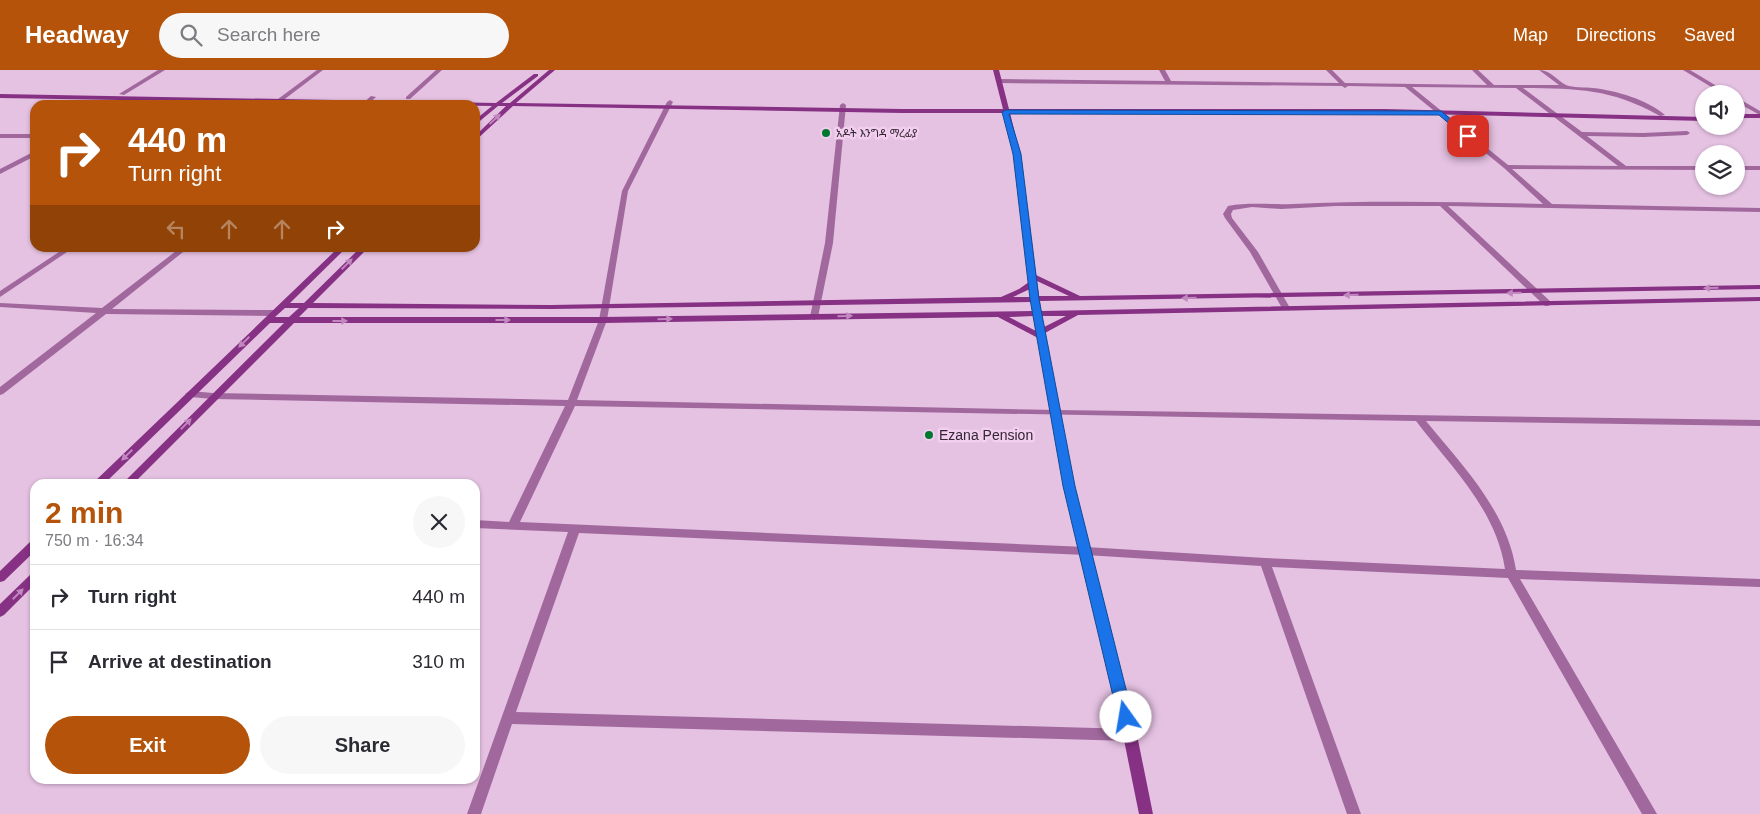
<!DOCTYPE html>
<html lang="en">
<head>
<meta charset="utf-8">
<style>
	:root { --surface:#fff; --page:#f7f7f7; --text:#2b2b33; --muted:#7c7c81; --line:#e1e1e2; --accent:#b45309 }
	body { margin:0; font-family:Helvetica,"Noto Sans Ethiopic",sans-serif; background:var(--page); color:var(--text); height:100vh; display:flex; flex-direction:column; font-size:19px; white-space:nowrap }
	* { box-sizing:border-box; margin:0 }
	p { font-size:16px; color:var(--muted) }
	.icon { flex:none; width:28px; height:28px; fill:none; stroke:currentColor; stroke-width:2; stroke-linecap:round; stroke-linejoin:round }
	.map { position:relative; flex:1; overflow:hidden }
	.drawer { position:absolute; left:30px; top:409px; width:450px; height:305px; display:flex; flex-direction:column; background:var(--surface); border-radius:15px; box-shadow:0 1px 4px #0004 }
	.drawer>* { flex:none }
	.hud { position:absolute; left:30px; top:30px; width:450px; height:152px; border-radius:15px; box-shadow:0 1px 4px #0004; background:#b45309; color:#fff; overflow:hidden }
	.buttons { position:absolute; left:1695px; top:15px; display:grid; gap:10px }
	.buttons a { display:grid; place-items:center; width:50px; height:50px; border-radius:50%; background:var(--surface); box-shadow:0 1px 4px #0004; font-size:25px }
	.pin { position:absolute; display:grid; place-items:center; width:42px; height:42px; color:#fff; margin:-21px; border-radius:10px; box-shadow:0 2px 8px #0006 }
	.me { position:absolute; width:55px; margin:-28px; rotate:347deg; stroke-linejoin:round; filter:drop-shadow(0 0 4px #0008) }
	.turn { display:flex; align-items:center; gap:18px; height:105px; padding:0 15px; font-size:22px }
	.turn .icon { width:65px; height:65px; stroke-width:2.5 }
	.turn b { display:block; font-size:35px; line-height:42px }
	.lanes { display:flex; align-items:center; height:48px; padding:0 15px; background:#0003; justify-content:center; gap:25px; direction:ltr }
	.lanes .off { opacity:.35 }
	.round { display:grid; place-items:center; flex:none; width:52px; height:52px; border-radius:26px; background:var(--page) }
	.head { display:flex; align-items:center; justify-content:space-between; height:85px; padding:0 15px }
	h1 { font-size:30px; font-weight:600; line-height:38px; color:var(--accent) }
	.button { display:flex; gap:10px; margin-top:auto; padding:10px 15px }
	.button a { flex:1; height:58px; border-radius:30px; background:var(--accent); color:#fff; font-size:20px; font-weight:600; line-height:58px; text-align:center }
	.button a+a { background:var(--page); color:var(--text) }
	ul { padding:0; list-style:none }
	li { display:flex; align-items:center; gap:15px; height:65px; padding:0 15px; border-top:1px solid var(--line) }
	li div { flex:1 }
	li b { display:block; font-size:19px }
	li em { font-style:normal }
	header { display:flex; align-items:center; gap:30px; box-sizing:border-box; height:70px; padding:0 25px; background:var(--accent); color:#fff }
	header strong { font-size:24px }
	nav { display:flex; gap:28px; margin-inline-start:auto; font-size:18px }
	.search { width:350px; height:45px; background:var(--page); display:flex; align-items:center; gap:12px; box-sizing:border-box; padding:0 18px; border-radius:28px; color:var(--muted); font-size:19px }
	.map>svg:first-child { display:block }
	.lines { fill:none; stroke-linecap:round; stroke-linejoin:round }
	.street { fill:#a1689e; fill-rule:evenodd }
	.secondary { fill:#863184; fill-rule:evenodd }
	.oneway { fill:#c187bf }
	.route { fill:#1a73e8; stroke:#114b97 }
	.poi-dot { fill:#00782e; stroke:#f2ceef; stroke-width:2 }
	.labels { text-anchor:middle; stroke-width:5; stroke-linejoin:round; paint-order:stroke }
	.far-poi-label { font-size:11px; fill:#342733; stroke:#f2ceef; text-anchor:start }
	.poi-label { font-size:14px; fill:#342733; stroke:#f2ceef; text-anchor:start }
</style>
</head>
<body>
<header>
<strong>Headway</strong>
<div class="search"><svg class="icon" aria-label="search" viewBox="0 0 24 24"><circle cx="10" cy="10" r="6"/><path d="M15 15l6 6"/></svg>Search here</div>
<nav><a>Map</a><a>Directions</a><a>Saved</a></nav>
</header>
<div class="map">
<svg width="1760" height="744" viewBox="0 0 1760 744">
	<rect width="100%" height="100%" fill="#e5c1e2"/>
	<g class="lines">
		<g class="street">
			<polygon points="158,0 165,0 124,25 119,24"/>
			<polygon points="317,0 323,0 277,35 270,35"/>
			<polygon points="436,0 442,0 410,29 406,29 406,27"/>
			<path d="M1159 0H1165L1171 11 1339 13 1326 0H1332L1345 13 1487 15 1472 0H1478L1494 15H1559L1539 0C1551 0 1556 10 1566 15 1573 18 1585 17 1593 18 1617 21 1646 29 1665 45L1660 46C1610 18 1578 19 1523 18L1582 62 1643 63 1687 61 1690 63 1687 65 1643 67 1587 66 1626 96H1704V100L1512 99 1552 134 1760 138V142L1448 136 1551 232 1552 234 1548 236H1545L1440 136H1336L1281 139 1252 137 1233 140 1231 144 1232 148 1258 182 1290 238 1286 240 1282 238 1250 182 1225 148 1223 144 1228 136C1250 132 1271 135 1293 134 1376 130 1460 132 1543 134L1504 98 1405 17 1348 16 1345 18 1342 16 999 13 996 11 999 9 1165 11ZM1412 17 1516 18 1618 96 1508 95Z"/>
			<polygon points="1683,0 1690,0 1730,24 1723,24"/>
			<polygon points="371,26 376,27 367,35 361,35"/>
			<polygon points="1736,27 1760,41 1760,45 1736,32"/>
			<path d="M670 30 673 32 628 121 607 250 577 330 1057 340 1760 350V356L1426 351C1463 396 1507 441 1516 500L1760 509V517L1520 509 1657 744H1642L1508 508 1272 497 1361 744H1347L1261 496 1086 485 579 463 516 642 1130 659 1135 661 1137 665 1135 669 1130 671 512 654 481 744H467L568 462 475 458V450L509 452 565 336 213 329 190 327 185 324 190 321 213 323 568 330 599 250 622 121 667 32ZM575 336 1416 351C1451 397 1496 439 1505 499L1265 488 1086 477 520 452Z"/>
			<polygon points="843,33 846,35 833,173 818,247 814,250 810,247 825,173 840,35"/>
			<rect x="0" y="64" width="35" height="4"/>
			<polygon points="35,81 35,86 0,104 0,99"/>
			<rect x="1736" y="96" width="24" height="4"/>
			<polygon points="65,178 73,178 0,227 0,221"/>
			<polygon points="180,178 188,178 112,239 274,240 278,243 274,246 106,244 3,324 0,325 0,317 96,243 0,237 0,233 102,238"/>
		</g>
		<g class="secondary">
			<path d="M549 0H555L516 33 902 39H1003L993 0H999L1009 39H1385L1704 47V51L1385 43H1010L1020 84 1036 205 1080 226 1760 215V219L1040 231 1041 241 1760 227V231L1078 245 1045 263 1074 416 1137 665 1153 744H1139L1123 665 1064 416 1038 268 998 247 603 253H294L133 414H122L284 253H270L104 414H92L338 178H346L290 233H304L360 178H368L313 233 551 235 1001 227 1019 219 1029 212 1014 84 1004 43H902L513 36 475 71V66L506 36H498L475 55V50L492 36 0 28V24L496 33 534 4H538V6L502 33H510ZM1037 211 1069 226H1039ZM1030 219 1031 227H1013ZM1031 232 1033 241 603 247H299L308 238 551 239ZM285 238H299L289 247H275ZM1034 246 1036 261 1009 247ZM1042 246H1066L1044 257Z"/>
			<rect x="1736" y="44" width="24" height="4"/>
			<polygon points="35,470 35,481 4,511 0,512 0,501 31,471"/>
			<polygon points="35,503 35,514 4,545 0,547 0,534 31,504"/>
		</g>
	</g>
	<defs><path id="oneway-solid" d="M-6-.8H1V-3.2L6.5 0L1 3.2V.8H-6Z" transform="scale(1.25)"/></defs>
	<g class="oneway">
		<use href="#oneway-solid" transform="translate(495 49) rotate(-43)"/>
		<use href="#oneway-solid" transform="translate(347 194) rotate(-45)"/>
		<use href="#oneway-solid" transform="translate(1711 218) rotate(178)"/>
		<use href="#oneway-solid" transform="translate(1514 223) rotate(179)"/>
		<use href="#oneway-solid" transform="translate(1351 225) rotate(179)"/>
		<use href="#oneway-solid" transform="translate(1189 228) rotate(179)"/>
		<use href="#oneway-solid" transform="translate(845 246) rotate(-1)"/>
		<use href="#oneway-solid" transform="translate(665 249) rotate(-1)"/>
		<use href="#oneway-solid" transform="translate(503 250)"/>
		<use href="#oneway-solid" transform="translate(340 251)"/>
		<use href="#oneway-solid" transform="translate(244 272) rotate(136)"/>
		<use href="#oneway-solid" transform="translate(186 354) rotate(-46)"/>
		<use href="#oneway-solid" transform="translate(127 385) rotate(136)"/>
		<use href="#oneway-solid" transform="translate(18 524) rotate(-45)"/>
	</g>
	<polygon class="route" points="1006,40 1441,41 1471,66 1465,67 1439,45 1009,44 1021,84 1039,229 1075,416 1133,647 1131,652 1126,654 1120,652 1118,647 1063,416 1030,229 1013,84 1002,42"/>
	<g class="poi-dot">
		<circle cx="826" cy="63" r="5"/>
		<circle cx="929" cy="365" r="5"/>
	</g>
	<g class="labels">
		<g class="far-poi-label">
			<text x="836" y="67">አዶት እንግዳ ማረፊያ</text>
		</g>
		<g class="poi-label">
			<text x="939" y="370">Ezana Pension</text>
		</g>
	</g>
</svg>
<div class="buttons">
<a><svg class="icon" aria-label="sound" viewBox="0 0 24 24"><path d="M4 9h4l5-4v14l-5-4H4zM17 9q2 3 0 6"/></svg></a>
<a><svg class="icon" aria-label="layers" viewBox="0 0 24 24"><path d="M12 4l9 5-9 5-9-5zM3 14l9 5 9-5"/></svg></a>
</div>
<div class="pin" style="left:1468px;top:66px;background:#d93025"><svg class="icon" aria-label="arrive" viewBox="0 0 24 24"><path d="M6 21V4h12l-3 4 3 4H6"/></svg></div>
<svg class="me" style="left:1126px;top:647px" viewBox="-20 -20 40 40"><circle r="19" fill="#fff"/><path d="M0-13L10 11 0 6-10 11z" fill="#1a73e8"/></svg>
<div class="hud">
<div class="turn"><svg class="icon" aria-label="right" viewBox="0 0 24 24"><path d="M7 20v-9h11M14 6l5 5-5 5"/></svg><div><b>440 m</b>Turn right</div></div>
<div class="lanes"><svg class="icon off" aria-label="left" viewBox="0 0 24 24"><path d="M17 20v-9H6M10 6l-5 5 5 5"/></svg><svg class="icon off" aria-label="ahead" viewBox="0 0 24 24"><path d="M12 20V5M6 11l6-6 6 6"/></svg><svg class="icon off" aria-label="ahead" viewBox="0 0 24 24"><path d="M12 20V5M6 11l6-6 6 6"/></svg><svg class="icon" aria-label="right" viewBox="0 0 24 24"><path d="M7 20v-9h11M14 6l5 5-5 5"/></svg></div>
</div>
<section class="drawer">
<div class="head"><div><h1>2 min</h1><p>750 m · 16:34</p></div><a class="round"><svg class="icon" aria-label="close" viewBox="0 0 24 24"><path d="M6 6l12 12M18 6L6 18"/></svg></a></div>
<ul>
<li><svg class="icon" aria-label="right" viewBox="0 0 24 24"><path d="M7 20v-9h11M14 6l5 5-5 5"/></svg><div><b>Turn right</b></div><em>440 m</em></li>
<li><svg class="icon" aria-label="arrive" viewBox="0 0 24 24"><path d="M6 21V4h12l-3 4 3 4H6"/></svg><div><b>Arrive at destination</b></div><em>310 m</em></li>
</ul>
<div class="button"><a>Exit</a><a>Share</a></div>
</section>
</div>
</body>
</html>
